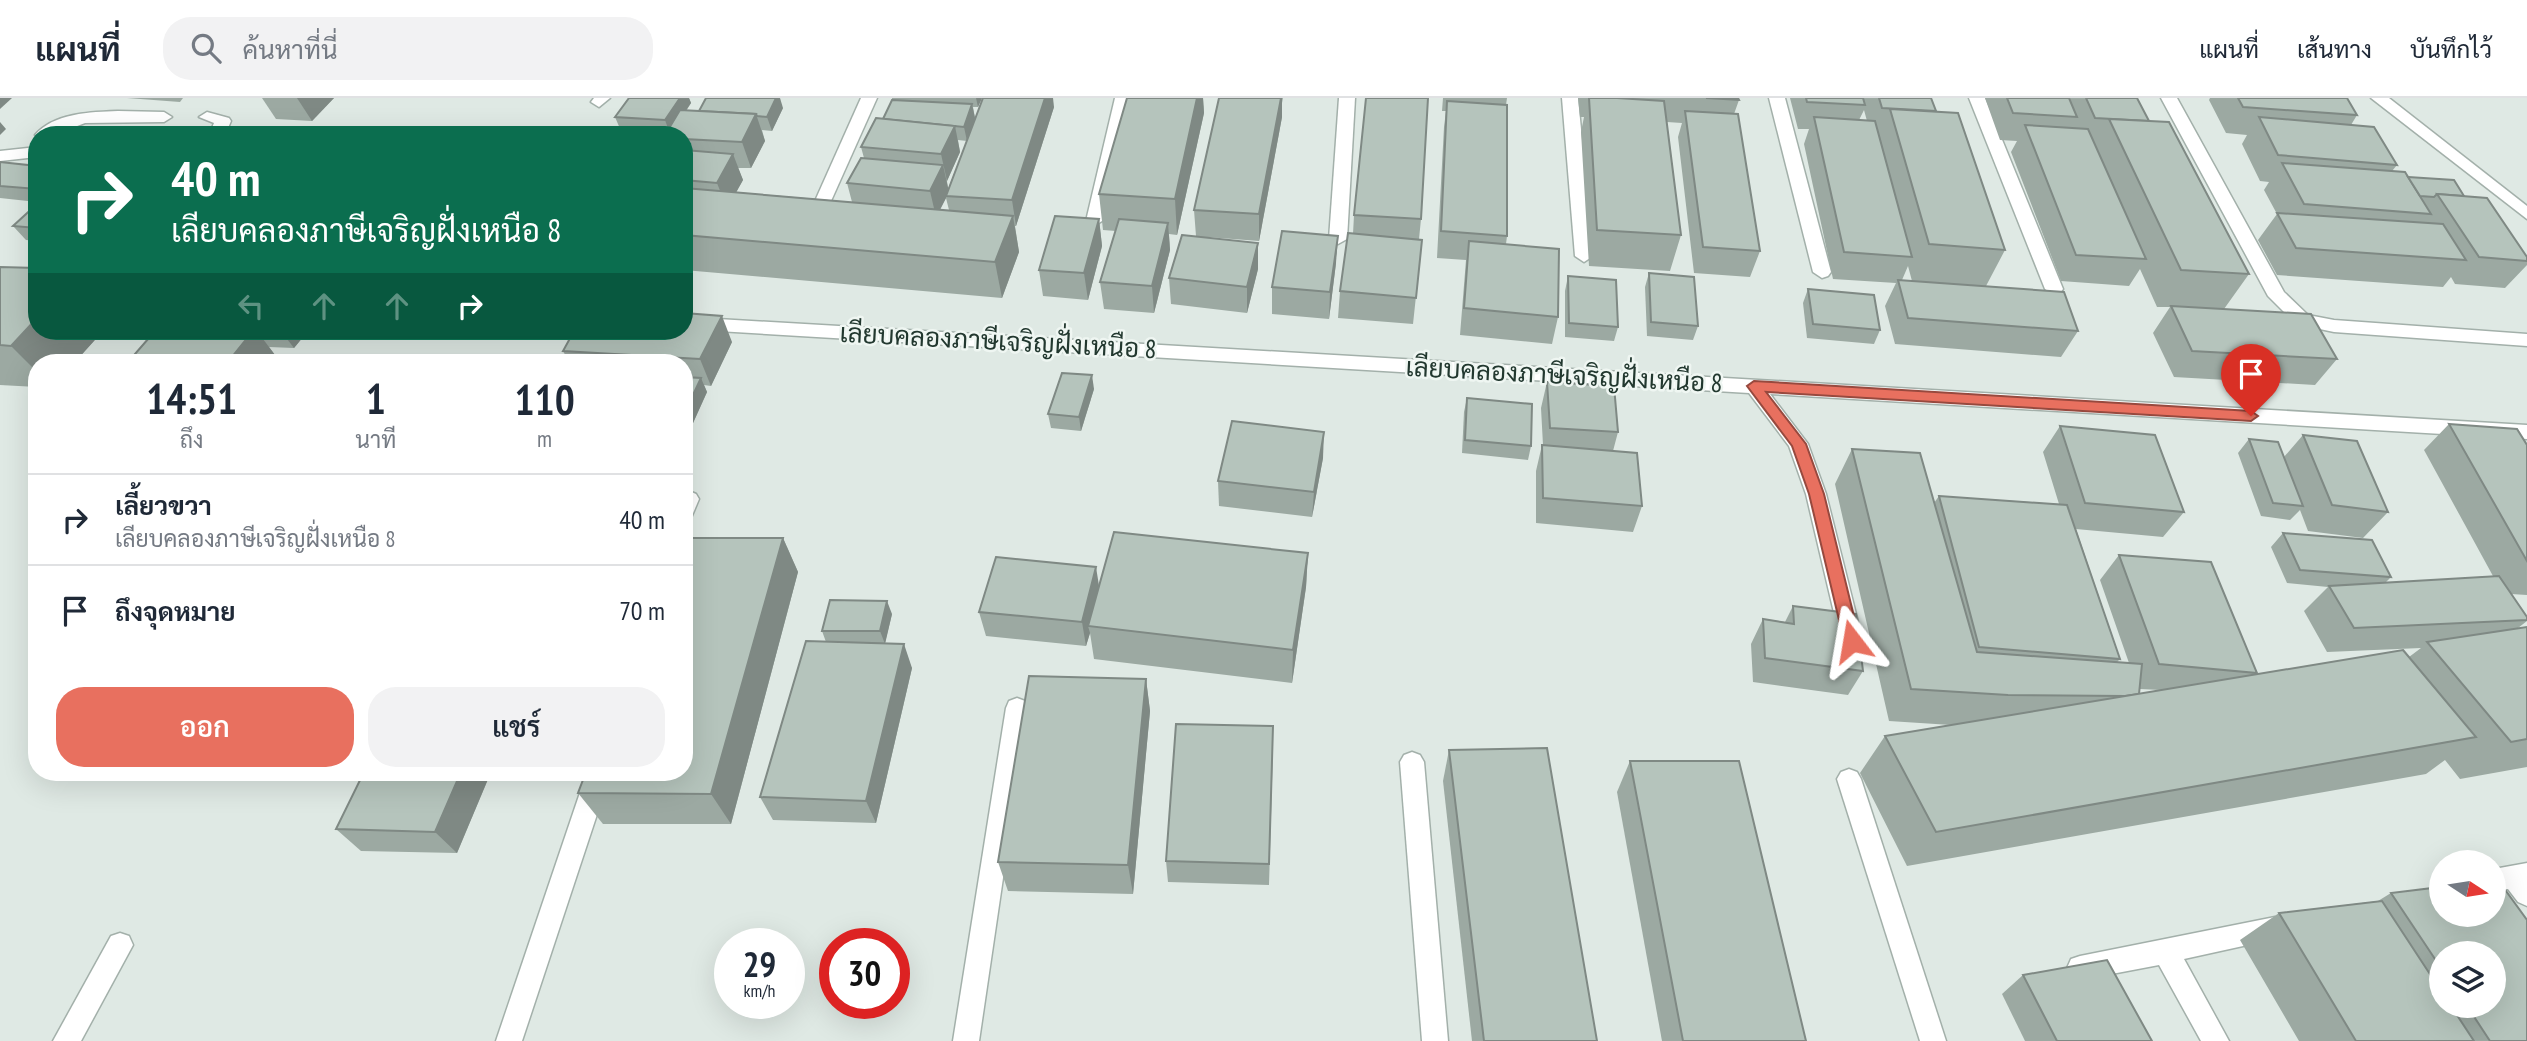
<!DOCTYPE html>
<html lang="th">
<head>
<meta charset="utf-8">
<style>
	:root { --surface:#fff; --page:#f2f2f3; --text:#1f2937; --muted:#747a83; --line:#e0e1e3; --accent:#e8705f }
	body { margin:0; font-family:"PT Sans Narrow",Sarabun,sans-serif; background:var(--page); color:var(--text); height:100vh; display:flex; flex-direction:column; font-size:26px; white-space:nowrap }
	* { box-sizing:border-box; margin:0 }
	p { font-size:23px; color:var(--muted) }
	.icon { flex:none; width:38px; height:38px; fill:none; stroke:currentColor; stroke-width:2; stroke-linecap:round; stroke-linejoin:round }
	.map { position:relative; flex:1; overflow:hidden }
	.details { position:absolute; left:28px; top:256px; width:665px; height:427px; display:flex; flex-direction:column; background:var(--surface); border-radius:28px; box-shadow:0 7px 28px #0002 }
	.details>* { flex:none }
	.top-card { position:absolute; left:28px; top:28px; width:665px; height:214px; border-radius:28px; box-shadow:0 7px 28px #0002; background:#0b6e4f; color:#fff; overflow:hidden }
	.needle { width:46px; rotate:102deg }
	.controls { position:absolute; left:2429px; top:752px; display:grid; gap:14px }
	.controls a { display:grid; place-items:center; width:77px; height:77px; border-radius:50%; background:var(--surface); box-shadow:0 7px 28px #0002; font-size:35px }
	.speed { position:absolute; left:714px; top:830px; display:flex; gap:14px; font-size:35px; font-weight:700; text-align:center }
	.speed>* { display:grid; place-content:center; width:91px; height:91px; border-radius:50%; background:var(--surface); box-shadow:0 7px 28px #0002; line-height:1 }
	.speed small { font-size:18px; font-weight:400 }
	.speed .limit { border:10px solid #d22; background:#fff; color:#111 }
	.pin { position:absolute; display:grid; place-items:center; width:60px; height:60px; color:#fff; margin:-72px -30px; border-radius:50% 50% 50% 0; rotate:-45deg; box-shadow:0 0 7px #0007 }
	.pin .icon { rotate:45deg }
	.me { position:absolute; width:77px; margin:-38px; rotate:346deg; stroke-linejoin:round; filter:drop-shadow(0 0 5px #0008) }
	.turn { display:flex; align-items:center; gap:24px; height:147px; padding:0 28px; font-size:32px }
	.turn .icon { width:91px; height:91px; stroke-width:2.5 }
	.turn b { display:block; font-size:49px; line-height:60px }
	.lanes { display:flex; align-items:center; height:66px; padding:0 28px; background:#0003; justify-content:center; gap:35px; direction:ltr }
	.lanes .off { opacity:.35 }
	.eta { display:flex; justify-content:space-evenly; align-items:center; height:119px; text-align:center }
	.eta b { font-size:42px; font-weight:600; line-height:49px }
	.button { display:flex; gap:14px; margin-top:auto; padding:14px 28px }
	.button a { flex:1; height:80px; border-radius:28px; background:var(--accent); color:#fff; font-size:28px; font-weight:600; line-height:80px; text-align:center }
	.button a+a { background:var(--page); color:var(--text) }
	ul { padding:0; list-style:none }
	li { display:flex; align-items:center; gap:21px; height:91px; padding:0 28px; border-top:2px solid var(--line) }
	li div { flex:1 }
	li b { display:block; font-size:26px }
	li em { font-style:normal }
	header { display:flex; align-items:center; gap:42px; box-sizing:border-box; height:98px; padding:0 35px; background:var(--surface); border-bottom:2px solid var(--line) }
	header strong { font-size:33px }
	nav { display:flex; gap:38px; margin-inline-start:auto; font-size:24px }
	.search { width:490px; height:63px; background:var(--page); display:flex; align-items:center; gap:18px; box-sizing:border-box; padding:0 24px; border-radius:28px; color:var(--muted); font-size:26px }
	.map>svg:first-child { display:block }
	.lines { fill:none; stroke-linecap:round; stroke-linejoin:round }
	.lane-casing { stroke:#a3b0aa; stroke-width:3 }
	.street-casing { stroke:#a3b0aa; stroke-width:3 }
	.lane { fill:#fff; fill-rule:evenodd }
	.street { fill:#fff; fill-rule:evenodd }
	.wall { fill:#9ca9a2; fill-rule:evenodd }
	.shaded-wall { fill:#7f8984 }
	.building { fill:#b5c4bc; stroke:#7f8984; stroke-width:2 }
	.route { fill:#e8705f; stroke:#97493e; stroke-width:2 }
	.labels { text-anchor:middle; stroke-width:5; stroke-linejoin:round; paint-order:stroke }
	.street-label { font-size:26px; fill:#22382f; stroke:#eff6f2 }
</style>
</head>
<body>
<header>
<strong>แผนที่</strong>
<div class="search"><svg class="icon" aria-label="search" viewBox="0 0 24 24"><circle cx="10" cy="10" r="6"/><path d="M15 15l6 6"/></svg>ค้นหาที่นี่</div>
<nav><a>แผนที่</a><a>เส้นทาง</a><a>บันทึกไว้</a></nav>
</header>
<div class="map">
<svg width="2527" height="943" viewBox="0 0 2527 943">
	<rect width="100%" height="100%" fill="#dfe9e4"/>
	<g class="lines">
		<defs>
			<g id="lane">
				<path d="M118 13 164 14 172 19 164 24 85 25 54 37H35C54 15 90 14 118 13Z"/>
				<polygon points="207,14 229,20 231,23 225,37 209,37 214,25 199,19"/>
				<polygon points="37,49 37,59 0,63 0,53"/>
			</g>
			<g id="street">
				<polygon points="594,0 610,0 599,9 591,4"/>
				<polygon points="861,0 877,0 831,103 829,107 817,107 815,103"/>
				<polygon points="1115,0 1131,0 1102,123 1094,128 1086,123"/>
				<polygon points="1339,0 1355,0 1347,141 1338,146 1329,141"/>
				<polygon points="1562,0 1578,0 1593,158 1584,164 1575,158"/>
				<polygon points="1769,0 1785,0 1831,174 1828,178 1822,180 1813,174"/>
				<polygon points="1969,0 1985,0 2063,191 2060,195 2054,197 2045,191"/>
				<polygon points="2161,0 2177,0 2284,194 2308,217 2334,222 2527,236 2527,248 2334,234 2296,226 2268,198"/>
				<polygon points="2371,0 2389,0 2527,108 2527,121"/>
				<polygon points="684,219 2527,327 2527,341 1770,296 1808,346 1826,396 1862,540 1859,546 1851,549 1843,546 1840,540 1806,396 1789,348 1749,295 684,231"/>
				<polygon points="689,393 696,396 699,401 691,420 684,423 684,395"/>
				<polygon points="1017,600 1025,603 1028,610 979,943 953,943 1006,610 1009,603"/>
				<polygon points="1412,654 1420,657 1424,664 1448,943 1422,943 1400,664 1404,657"/>
				<polygon points="1849,671 1857,674 1861,681 1946,943 1920,943 1837,681 1841,674"/>
				<polygon points="587,674 611,674 522,943 496,943"/>
				<polygon points="2527,765 2527,808 2518,804 2508,791 2494,793 2494,771"/>
				<polygon points="2275,819 2284,823 2288,831 2284,839 2184,861 2229,943 2201,943 2159,867 2080,882 2071,879 2067,870 2071,861 2080,858"/>
				<polygon points="120,835 129,838 133,847 81,943 53,943 111,838"/>
			</g>
		</defs>
		<use href="#lane" class="lane-casing"/>
		<use href="#street" class="street-casing"/>
		<use href="#lane" class="lane"/>
		<use href="#street" class="street"/>
	</g>
	<g class="wall">
		<polygon points="127,0 183,0 180,4"/>
		<polygon points="262,0 334,0 312,23 276,21"/>
		<path d="M629 0H689L691 5 686 13H699L783 10 772 33 762 32 765 43 751 70H738L743 82 736 94 852 104 847 85 864 60 861 49 883 21 892 2V0H982L978 9H973L975 20 1054 9 1016 128H1015L1019 154 1002 200 684 172V37L621 33 615 19ZM958 42 967 43 948 91 947 83 960 54ZM946 100 949 112H940Z"/>
		<polygon points="1127,0 1203,0 1204,15 1177,137 1169,136 1170,152 1154,215 1104,211 1100,184 1116,133 1103,132 1099,96"/>
		<polygon points="1219,0 1283,0 1282,5 1282,19 1259,143 1207,139 1258,171 1247,215 1171,206 1169,180 1196,138 1194,112"/>
		<polygon points="1443,0 1507,0 1506,7 1507,138 1506,146 1558,219 1552,246 1460,237 1466,162 1437,160 1444,29 1446,13 1442,13"/>
		<polygon points="1578,0 1738,0 1739,2 1734,16 1760,153 1750,179 1694,175 1678,39 1682,25 1667,24 1681,137 1670,173 1589,168 1581,34 1584,19 1580,19"/>
		<path d="M1790 0H1931L1936 14 2005 152 1986 188 1912 183 1908 168 1902 182 2078 233 2061 259 1895 246 1885 208 1896 185 1833 181 1804 46 1809 31H1798ZM1864 12 1867 23 1859 22Z"/>
		<polygon points="1985,0 2137,0 2149,23 2249,176 2224,211 2337,261 2315,287 2174,279 2153,235 2170,209 2157,209 2140,171 2129,188 2061,183 2011,54 2017,43 2000,42"/>
		<polygon points="2210,0 2347,0 2357,17 2351,27 2397,67 2392,73 2464,98 2527,159 2527,167 2505,190 2455,186 2451,179 2443,189 2277,177 2258,142 2277,116 2264,92 2269,84 2260,83 2242,46 2247,37 2226,35 2209,2"/>
		<polygon points="0,64 37,68 37,104 0,100"/>
		<polygon points="37,106 37,143 26,142 13,128"/>
		<polygon points="1354,117 1421,121 1419,141 1422,142 1413,226 1338,220 1340,193 1353,136"/>
		<polygon points="1099,121 1102,148 1088,202 1043,198 1039,172"/>
		<polygon points="1336,165 1329,221 1272,216 1272,189"/>
		<polygon points="0,169 103,233 75,264 37,264 37,289 0,287"/>
		<polygon points="1649,175 1698,228 1693,242 1647,238 1645,189"/>
		<polygon points="1568,178 1618,229 1614,243 1565,239 1565,193"/>
		<polygon points="1808,191 1880,232 1874,246 1807,240 1803,205"/>
		<polygon points="155,233 308,233 294,250 269,249 275,257 270,264 128,264"/>
		<polygon points="732,244 711,288 704,287 707,294 684,345 684,264 569,264 563,253"/>
		<polygon points="1547,284 1618,334 1613,353 1642,408 1633,434 1536,425 1536,373 1542,347 1543,347 1541,310"/>
		<polygon points="1094,291 1081,333 1051,330 1048,316"/>
		<polygon points="1467,300 1531,348 1528,362 1462,355 1464,314"/>
		<path d="M2449 326 2527 347V497L2511 496 2527 519V523L2518 530 2527 529V669L2460 681 2445 662 2426 676 1907 768 1860 675 1885 638 1951 627 1889 623 1835 386 1852 351 1934 405 1939 398 2059 406 2043 354 2060 328 2184 414 2163 439 2076 431 2120 561 2117 564 2129 565 2100 482 2119 457 2257 575 2255 577 2409 559 2421 550 2327 554 2304 513 2328 489 2287 485 2271 449 2283 435 2391 479 2385 485 2493 478 2424 352ZM2140 591 2161 592 2139 596Z"/>
		<polygon points="2303,337 2388,414 2363,440 2308,433 2300,412 2290,422 2261,418 2238,355 2249,341 2284,359"/>
		<polygon points="1323,360 1312,419 1219,408 1218,383"/>
		<polygon points="783,440 798,474 731,726 603,726 578,695"/>
		<polygon points="1308,455 1306,489 1292,585 1094,561 1090,535 1086,548 986,538 979,514 1099,489"/>
		<polygon points="1793,508 1863,573 1848,597 1753,584 1751,546 1763,521 1785,524"/>
		<polygon points="892,516 885,545 912,570 876,725 773,722 760,699 826,544 822,533"/>
		<polygon points="1146,581 1150,613 1133,796 1008,793 998,764"/>
		<polygon points="1273,651 1269,787 1168,784 1166,763"/>
		<polygon points="1449,652 1597,943 1472,943 1443,683"/>
		<polygon points="1630,663 1806,943 1662,943 1617,694"/>
		<polygon points="491,674 457,755 361,753 336,731"/>
		<path d="M2391 795 2527 943H2299L2240 842 2279 815 2378 803ZM2441 856 2494 908H2441Z"/>
		<polygon points="2023,877 2152,943 2025,943 2002,896"/>
	</g>
	<g class="shaded-wall">
		<polygon points="0,0 12,0 0,11"/>
		<polygon points="297,0 334,0 312,23"/>
		<polygon points="680,0 689,0 691,5 670,36 665,22"/>
		<polygon points="776,0 780,0 783,10 772,33 767,19"/>
		<polygon points="976,0 982,0 978,9"/>
		<polygon points="1045,0 1053,0 1054,9 1016,128 1012,102"/>
		<polygon points="1197,0 1203,0 1204,15 1177,137 1175,101"/>
		<polygon points="1281,0 1282,0 1282,19 1259,143 1259,116"/>
		<polygon points="972,6 975,20 967,43 964,29"/>
		<polygon points="756,16 765,43 751,70 742,44"/>
		<polygon points="0,24 6,31 0,37"/>
		<polygon points="955,28 960,54 947,83 941,56"/>
		<polygon points="733,56 743,82 727,111 717,85"/>
		<polygon points="943,67 949,94 946,98 946,100 936,119 930,93"/>
		<polygon points="1013,118 1019,154 1002,200 995,164"/>
		<polygon points="1099,121 1102,148 1088,202 1084,175"/>
		<polygon points="1168,125 1170,152 1154,215 1152,188"/>
		<polygon points="1338,138 1336,165 1329,221 1330,194"/>
		<polygon points="1258,145 1258,171 1247,215 1247,189"/>
		<polygon points="722,218 732,244 711,288 700,261"/>
		<polygon points="37,220 37,233 103,233 75,264 37,264 37,274 11,248"/>
		<polygon points="253,233 257,233 275,257 270,264 228,264"/>
		<polygon points="281,233 308,233 294,250"/>
		<polygon points="1092,277 1094,291 1081,333 1079,319"/>
		<polygon points="701,280 707,294 684,345 684,316"/>
		<polygon points="1324,334 1323,360 1312,419 1314,394"/>
		<polygon points="783,440 798,474 731,726 711,696"/>
		<polygon points="1308,455 1306,489 1292,585 1293,552"/>
		<polygon points="1096,469 1100,494 1088,528 1090,535 1086,548 1082,524"/>
		<polygon points="887,503 892,516 885,546 880,533"/>
		<polygon points="904,546 912,570 876,725 866,703"/>
		<polygon points="1146,581 1150,613 1133,796 1128,767"/>
		<polygon points="461,674 491,674 457,755 435,734"/>
	</g>
	<g class="building">
		<polygon points="629,0 680,0 665,22 615,19"/>
		<polygon points="706,0 776,0 767,19 757,18 756,16 699,13"/>
		<polygon points="983,0 1045,0 1012,102 946,98"/>
		<polygon points="1127,0 1197,0 1175,101 1099,96"/>
		<polygon points="1219,0 1281,0 1259,116 1194,112"/>
		<polygon points="1366,0 1428,0 1421,121 1354,117"/>
		<polygon points="1589,0 1617,0 1664,3 1681,137 1597,132"/>
		<polygon points="1706,0 1738,0 1739,2"/>
		<polygon points="1806,0 1863,0 1865,7 1807,4"/>
		<polygon points="1879,0 1931,0 1936,13 1882,10"/>
		<polygon points="2007,0 2069,0 2077,19 2013,15"/>
		<polygon points="2086,0 2137,0 2149,23 2095,20"/>
		<polygon points="2238,0 2347,0 2357,17 2243,9"/>
		<polygon points="892,2 972,6 964,29 883,21"/>
		<polygon points="1447,3 1507,7 1507,138 1441,133"/>
		<polygon points="1890,11 1958,15 2005,152 1929,146"/>
		<polygon points="680,12 756,16 742,44 684,41 684,37 665,37"/>
		<polygon points="1685,13 1738,16 1760,153 1703,149"/>
		<polygon points="1814,19 1875,23 1912,159 1844,154"/>
		<polygon points="2259,19 2374,29 2397,67 2278,57"/>
		<polygon points="876,20 955,28 941,56 861,49"/>
		<polygon points="2109,21 2169,24 2249,176 2181,172"/>
		<polygon points="2025,27 2088,31 2146,161 2076,157"/>
		<polygon points="537,31 607,37 532,37"/>
		<polygon points="684,52 733,56 717,85 684,82"/>
		<polygon points="861,60 943,67 930,93 847,85"/>
		<polygon points="0,64 37,68 37,91 0,88"/>
		<polygon points="2282,65 2405,74 2431,116 2304,106"/>
		<polygon points="2408,79 2454,82 2464,98 2437,96 2434,99 2420,98"/>
		<polygon points="684,90 1013,118 995,164 684,137"/>
		<polygon points="2437,96 2487,100 2527,159 2527,163 2479,159"/>
		<polygon points="37,106 37,130 13,128"/>
		<polygon points="2277,115 2443,126 2466,162 2296,150"/>
		<polygon points="1055,118 1099,121 1084,175 1039,172"/>
		<polygon points="1119,121 1168,125 1152,188 1100,184"/>
		<polygon points="1282,133 1338,138 1330,194 1272,189"/>
		<polygon points="1348,135 1422,142 1416,200 1340,193"/>
		<polygon points="1182,137 1258,145 1247,189 1169,180"/>
		<polygon points="1469,143 1559,151 1558,219 1464,210"/>
		<polygon points="0,169 37,170 37,220 11,248 0,247"/>
		<polygon points="1649,175 1694,179 1698,228 1651,224"/>
		<polygon points="1568,178 1616,182 1618,229 1569,225"/>
		<polygon points="1898,182 2064,194 2078,233 1908,220"/>
		<polygon points="1808,191 1874,197 1880,232 1813,226"/>
		<polygon points="2171,208 2311,216 2337,261 2192,253"/>
		<polygon points="684,215 722,218 700,261 563,253 574,233 684,233"/>
		<polygon points="155,233 253,233 228,264 128,264"/>
		<polygon points="1062,275 1092,277 1079,319 1048,316"/>
		<polygon points="684,279 701,280 684,316"/>
		<polygon points="1547,284 1614,288 1618,334 1550,330"/>
		<polygon points="1467,300 1532,306 1531,348 1465,342"/>
		<polygon points="1232,323 1324,334 1314,394 1218,383"/>
		<polygon points="2449,326 2517,331 2527,347 2527,463"/>
		<polygon points="2060,328 2155,337 2184,414 2085,405"/>
		<polygon points="2303,337 2357,343 2388,414 2332,407"/>
		<polygon points="2249,341 2278,344 2303,408 2273,405"/>
		<polygon points="1542,347 1637,355 1642,408 1543,400"/>
		<polygon points="1852,351 1920,355 1977,554 2142,566 2139,596 2125,598 2008,597 1911,591"/>
		<polygon points="1939,398 2067,407 2120,561 1979,549"/>
		<polygon points="1114,434 1308,455 1293,552 1088,528"/>
		<polygon points="2283,435 2372,442 2391,479 2300,472"/>
		<polygon points="684,440 783,440 711,696 578,695 586,674 684,674"/>
		<polygon points="2119,457 2211,464 2257,575 2159,566"/>
		<polygon points="996,459 1096,469 1082,524 979,514"/>
		<polygon points="2499,478 2527,519 2527,522 2354,530 2329,488"/>
		<polygon points="830,502 887,503 880,533 822,533"/>
		<polygon points="1793,508 1856,516 1863,573 1765,560 1763,521 1794,526"/>
		<polygon points="2527,529 2527,641 2511,644 2427,544"/>
		<polygon points="806,543 904,546 866,703 760,699"/>
		<polygon points="2403,552 2476,639 1936,734 1885,638"/>
		<polygon points="1029,578 1146,581 1128,767 998,764"/>
		<polygon points="1176,626 1273,628 1269,766 1166,763"/>
		<polygon points="1547,650 1597,943 1484,943 1449,652"/>
		<polygon points="1630,663 1739,663 1806,943 1683,943"/>
		<polygon points="364,674 461,674 435,734 336,731"/>
		<polygon points="2494,782 2498,782 2527,822 2527,943 2490,943 2467,908 2494,908 2494,856 2441,856 2441,870 2391,795 2441,789 2441,817 2494,817"/>
		<polygon points="2382,803 2441,893 2441,908 2451,908 2474,943 2356,943 2279,815"/>
		<polygon points="2107,862 2152,943 2057,943 2023,877"/>
	</g>
	<polygon class="route" points="1754,283 2251,313 2258,318 2251,323 1766,294 1806,346 1824,396 1860,543 1852,550 1844,543 1809,396 1792,348 1747,288"/>
	<g class="labels">
		<g class="street-label">
			<text transform="translate(998 243) rotate(3)" y="9">เลียบคลองภาษีเจริญฝั่งเหนือ 8</text>
			<text transform="translate(1564 277) rotate(3)" y="9">เลียบคลองภาษีเจริญฝั่งเหนือ 8</text>
		</g>
	</g>
</svg>
<div class="controls">
<a><svg class="needle" viewBox="-14 -14 28 28"><path d="M0-13l5 13h-10z" fill="#e53935"/><path d="M0 13l5-13h-10z" fill="#747a83"/></svg></a>
<a><svg class="icon" aria-label="layers" viewBox="0 0 24 24"><path d="M12 4l9 5-9 5-9-5zM3 14l9 5 9-5"/></svg></a>
</div>
<div class="speed"><div>29<small>km/h</small></div><div class="limit">30</div></div>
<div class="pin" style="left:2251px;top:318px;background:#d93025"><svg class="icon" aria-label="arrive" viewBox="0 0 24 24"><path d="M6 21V4h12l-3 4 3 4H6"/></svg></div>
<svg class="me" style="left:1852px;top:543px" viewBox="-20 -20 40 40"><path d="M0-17L14 15 0 8-14 15z" fill="#e8705f" stroke="#fff" stroke-width="4"/></svg>
<div class="top-card">
<div class="turn"><svg class="icon" aria-label="right" viewBox="0 0 24 24"><path d="M7 20v-9h11M14 6l5 5-5 5"/></svg><div><b>40 m</b>เลียบคลองภาษีเจริญฝั่งเหนือ 8</div></div>
<div class="lanes"><svg class="icon off" aria-label="left" viewBox="0 0 24 24"><path d="M17 20v-9H6M10 6l-5 5 5 5"/></svg><svg class="icon off" aria-label="ahead" viewBox="0 0 24 24"><path d="M12 20V5M6 11l6-6 6 6"/></svg><svg class="icon off" aria-label="ahead" viewBox="0 0 24 24"><path d="M12 20V5M6 11l6-6 6 6"/></svg><svg class="icon" aria-label="right" viewBox="0 0 24 24"><path d="M7 20v-9h11M14 6l5 5-5 5"/></svg></div>
</div>
<section class="details">
<div class="eta">
<div><b>14:51</b><p>ถึง</p></div>
<div><b>1</b><p>นาที</p></div>
<div><b>110</b><p>m</p></div>
</div>
<ul>
<li><svg class="icon" aria-label="right" viewBox="0 0 24 24"><path d="M7 20v-9h11M14 6l5 5-5 5"/></svg><div><b>เลี้ยวขวา</b><p>เลียบคลองภาษีเจริญฝั่งเหนือ 8</p></div><em>40 m</em></li>
<li><svg class="icon" aria-label="arrive" viewBox="0 0 24 24"><path d="M6 21V4h12l-3 4 3 4H6"/></svg><div><b>ถึงจุดหมาย</b></div><em>70 m</em></li>
</ul>
<div class="button"><a>ออก</a><a>แชร์</a></div>
</section>
</div>
</body>
</html>
